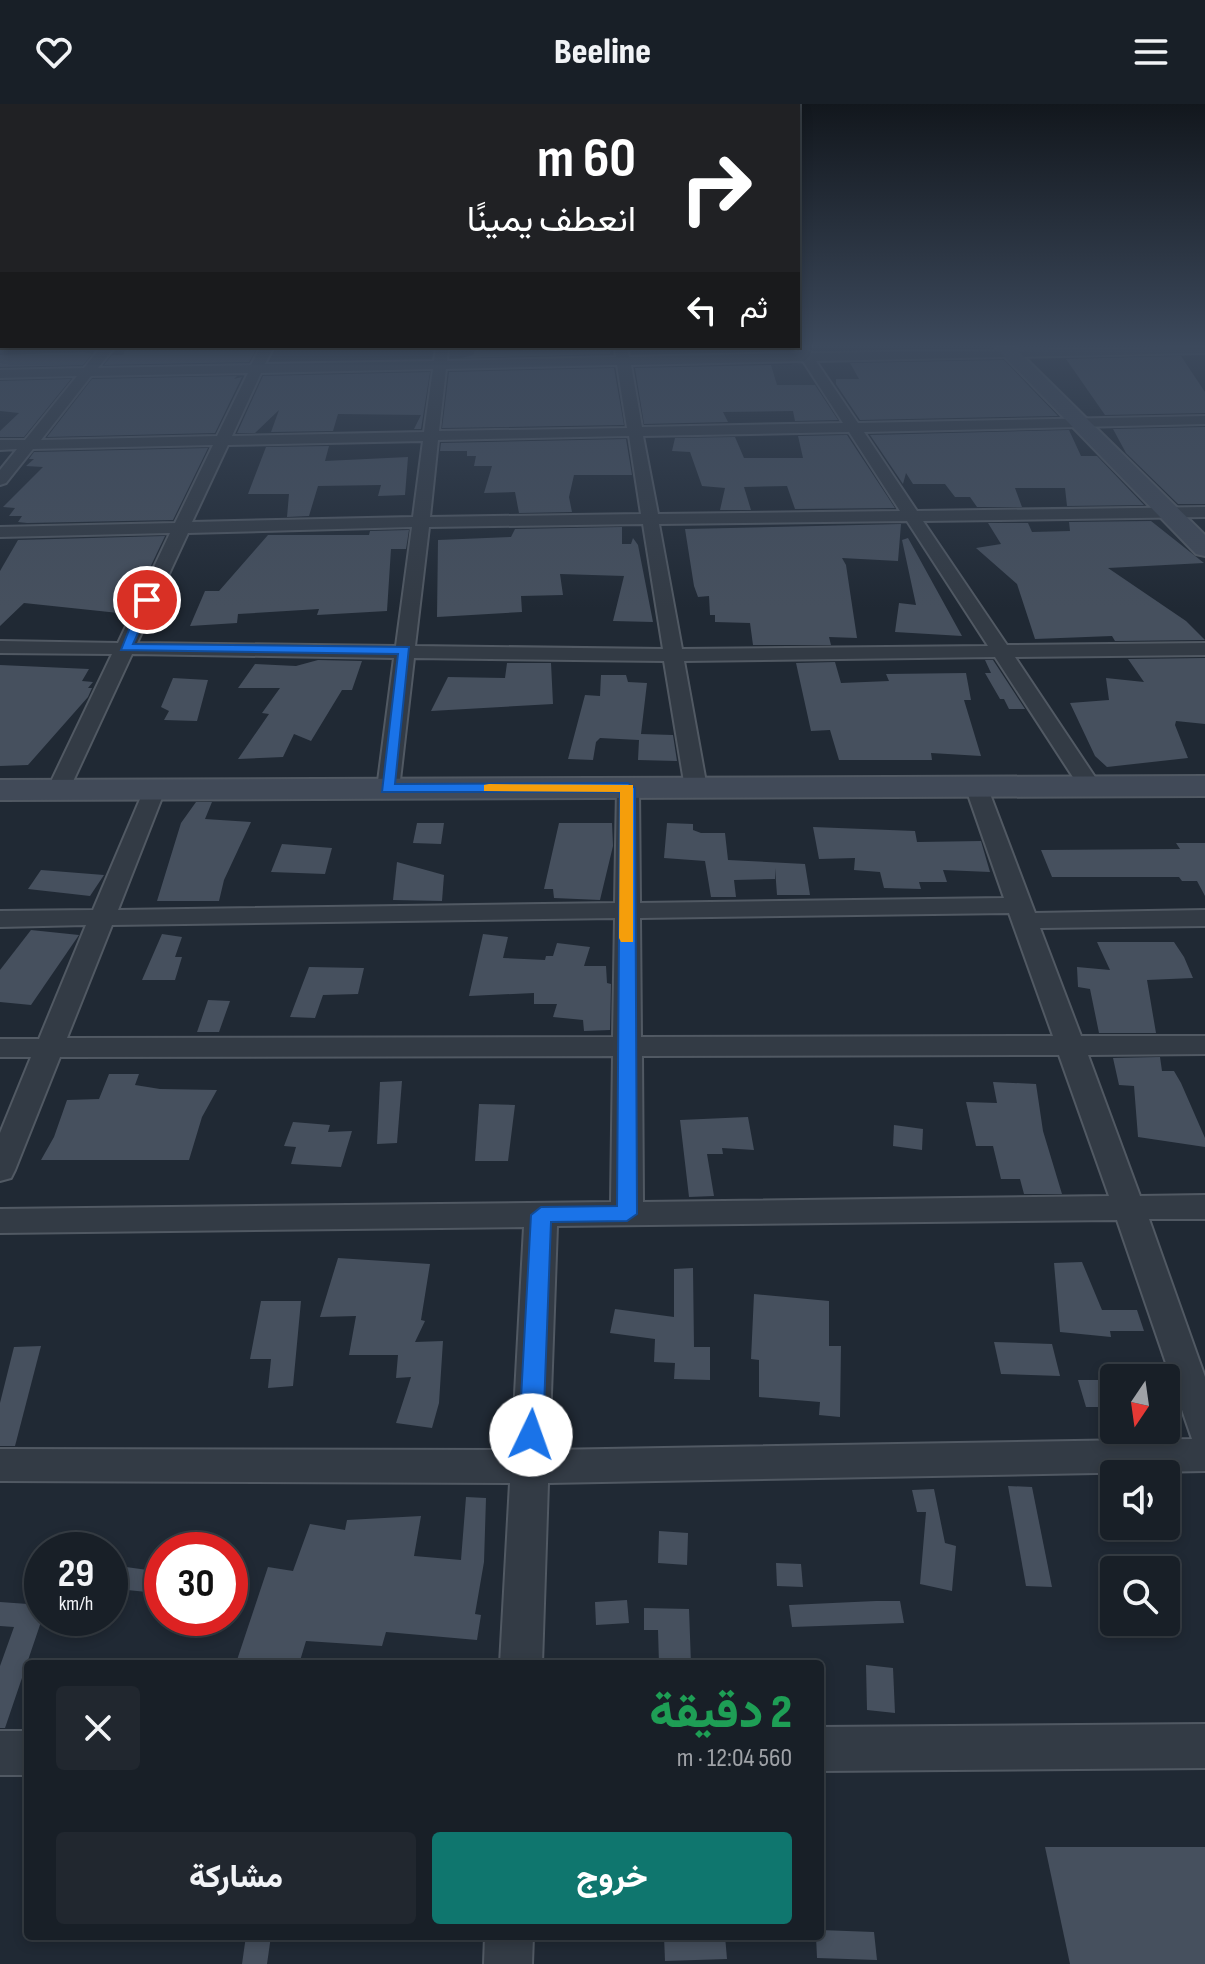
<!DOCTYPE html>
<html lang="ar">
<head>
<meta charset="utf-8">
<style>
	:root { --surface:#181f27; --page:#21272f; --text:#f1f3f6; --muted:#9fa2a7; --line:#363d44; --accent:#0f766e }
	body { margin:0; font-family:"Sofia Sans Condensed",Vazirmatn,sans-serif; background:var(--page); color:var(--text); direction:rtl; height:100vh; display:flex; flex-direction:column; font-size:30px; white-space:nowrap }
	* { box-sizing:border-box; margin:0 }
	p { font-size:26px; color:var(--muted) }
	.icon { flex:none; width:44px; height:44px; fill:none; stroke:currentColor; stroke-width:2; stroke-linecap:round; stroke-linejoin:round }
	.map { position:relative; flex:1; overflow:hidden; direction:ltr }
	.side { position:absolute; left:24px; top:1556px; width:800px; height:280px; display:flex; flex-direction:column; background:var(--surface); border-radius:8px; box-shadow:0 4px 12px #0003,0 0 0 2px var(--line); direction:rtl }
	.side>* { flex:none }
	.guide { position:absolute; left:0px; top:0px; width:800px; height:244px; box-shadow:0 4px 12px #0003,0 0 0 2px var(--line); direction:rtl; background:#202124; color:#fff; overflow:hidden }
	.needle { width:52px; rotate:193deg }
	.buttons { position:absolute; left:1100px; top:1260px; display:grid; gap:16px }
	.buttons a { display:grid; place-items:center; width:80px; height:80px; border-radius:8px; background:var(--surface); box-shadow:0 4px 12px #0003,0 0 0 2px var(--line); font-size:40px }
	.speed { position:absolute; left:24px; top:1428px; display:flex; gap:16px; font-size:40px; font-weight:700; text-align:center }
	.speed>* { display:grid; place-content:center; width:104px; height:104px; border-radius:50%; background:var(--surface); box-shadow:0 4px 12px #0003,0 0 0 2px var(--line); line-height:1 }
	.speed small { font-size:20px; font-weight:400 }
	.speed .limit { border:12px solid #d22; background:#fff; color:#111 }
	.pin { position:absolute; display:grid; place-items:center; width:68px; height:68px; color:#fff; margin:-34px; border:4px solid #fff; border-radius:50%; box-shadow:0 2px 8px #0007 }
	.me { position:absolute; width:88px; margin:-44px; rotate:3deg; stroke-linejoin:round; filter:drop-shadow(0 0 6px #0008) }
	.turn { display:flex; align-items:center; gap:28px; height:168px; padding:0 32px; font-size:36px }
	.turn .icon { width:104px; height:104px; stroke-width:2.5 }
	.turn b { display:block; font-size:56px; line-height:68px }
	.then { display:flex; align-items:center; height:76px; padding:0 32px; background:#0003; gap:16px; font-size:30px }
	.round { display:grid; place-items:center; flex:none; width:84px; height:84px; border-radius:8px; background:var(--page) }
	.summary { display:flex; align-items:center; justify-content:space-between; height:136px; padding:0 32px }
	h1 { font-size:48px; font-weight:800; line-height:60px; color:#1e9e55 }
	.action { display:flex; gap:16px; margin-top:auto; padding:16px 32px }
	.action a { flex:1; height:92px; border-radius:8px; background:var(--accent); color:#fff; font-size:32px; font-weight:800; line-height:92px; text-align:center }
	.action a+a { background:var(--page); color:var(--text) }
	header { display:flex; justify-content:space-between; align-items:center; height:104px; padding:0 32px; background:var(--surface); font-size:36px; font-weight:800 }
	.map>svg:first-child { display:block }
	.building { fill:#46505e }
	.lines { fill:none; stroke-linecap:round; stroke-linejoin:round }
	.minor-casing { stroke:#515963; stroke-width:4 }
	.secondary-casing { stroke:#515963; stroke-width:4 }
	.minor { fill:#333b45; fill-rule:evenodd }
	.secondary { fill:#414a58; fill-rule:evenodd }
	.route { fill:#1a73e8; stroke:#114b97; stroke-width:2 }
	.slow { fill:#f59e0b }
</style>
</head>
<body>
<header><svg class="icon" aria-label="menu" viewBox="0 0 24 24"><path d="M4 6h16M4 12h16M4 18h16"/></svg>Beeline<svg class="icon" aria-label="heart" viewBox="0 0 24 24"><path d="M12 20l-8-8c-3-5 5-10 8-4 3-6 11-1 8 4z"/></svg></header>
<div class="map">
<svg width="1205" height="1860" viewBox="0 0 1205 1860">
	<rect width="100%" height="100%" fill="#202934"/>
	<g class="building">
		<polygon points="126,244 257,244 249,258 104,261 112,251 123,251"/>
		<polygon points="523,244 612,244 610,250 462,254 473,251 475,246 523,247"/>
		<polygon points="84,248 92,250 83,261 0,263 0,251"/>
		<polygon points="1181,252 1205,288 1205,309 1105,311 1066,255"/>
		<polygon points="1004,256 1058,312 860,316 836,280 836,275 859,275 850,259"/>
		<polygon points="771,261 777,281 815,281 838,316 795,317 793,307 723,308 728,318 644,320 635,264"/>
		<polygon points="614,264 624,321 442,324 449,268"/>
		<polygon points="430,268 421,325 414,325 421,311 338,310 333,327 271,328 279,306 255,329 237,329 263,272"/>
		<polygon points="237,272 234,275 242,273 215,329 47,333 92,275"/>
		<polygon points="71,275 24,333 0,333 0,327 19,309 0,307 0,277"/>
		<polygon points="1205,323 1205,400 1178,400 1126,349 1113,325"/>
		<polygon points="1069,326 1081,352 1097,352 1144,401 1067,402 1065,384 1015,384 1022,403 977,403 970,393 955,393 945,380 913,380 906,369 903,380 870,331"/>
		<polygon points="847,331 895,404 795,405 787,382 744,383 751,406 720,406 725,384 702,382 690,348 672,347 675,334 735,333 744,354 803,354 798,332"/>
		<polygon points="626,335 632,371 574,371 569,393 572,408 519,409 515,388 484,389 492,362 474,362 476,352 467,352 467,347 440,347 441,339"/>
		<polygon points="329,342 325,357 408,353 405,391 378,392 381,381 318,382 309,412 287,413 289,390 248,390 266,343"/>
		<polygon points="208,344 173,416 27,419 18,418 22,412 9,412 15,404 3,403 43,363 26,362 34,355 29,355 34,348"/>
		<polygon points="1151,417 1204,459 1108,464 1186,517 1205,536 1115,537 1112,532 1035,535 1017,480 976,444 1001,440 988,419 1028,419 1032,428 1070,427 1069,418"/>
		<polygon points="901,420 898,457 842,454 846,461 857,534 829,533 831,541 753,541 750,519 715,518 715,511 710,511 709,492 698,493 694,482 685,425"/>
		<polygon points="622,423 622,440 631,440 633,434 638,441 653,518 613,517 624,472 560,470 563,491 521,492 522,508 437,513 438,436 511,433 515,425"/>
		<polygon points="409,426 406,445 391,445 387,507 317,511 319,505 238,510 237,519 190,522 205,487 219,487 268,431 369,431 370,427"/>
		<polygon points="165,432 128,510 24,499 0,522 0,467 18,436"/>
		<polygon points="908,434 962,532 895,528 899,499 916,501 902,436"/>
		<polygon points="1205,554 1205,620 1176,617 1175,621 1188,654 1107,663 1095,652 1070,599 1109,596 1106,574 1144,578 1128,555"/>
		<polygon points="318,556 362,557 352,586 342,586 311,637 294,630 283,653 238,655 269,610 262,609 280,584 238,584 255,560 296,562"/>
		<polygon points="985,556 993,556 1025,605 1009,605 1004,595 1000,595 985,569 991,569"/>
		<polygon points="835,558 841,579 889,577 886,570 966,569 971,596 964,596 981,652 931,649 932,656 839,656 830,626 811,627 796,559"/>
		<polygon points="507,559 551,559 553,600 431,607 448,573 505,574"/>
		<polygon points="0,561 89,565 82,577 93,578 88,584 92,584 88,593 28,661 0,662"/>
		<polygon points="601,571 626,571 628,578 647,579 641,630 673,631 677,657 638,656 639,636 600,634 596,638 593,656 568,655 585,591 600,592"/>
		<polygon points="173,574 208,576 197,617 164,616 169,607 161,603"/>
		<polygon points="196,698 212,698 205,715 251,718 224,776 219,797 157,797 181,719"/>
		<polygon points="417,719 444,719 441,740 413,739"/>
		<polygon points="559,719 612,719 613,742 600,796 554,794 553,785 544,785"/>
		<polygon points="667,719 693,720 693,726 701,729 725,729 728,756 805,760 810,791 777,791 775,764 775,775 734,776 736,793 711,793 705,757 664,754"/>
		<polygon points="813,723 915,727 917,738 981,737 990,768 943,766 947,778 919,778 921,785 884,784 880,768 854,766 855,754 819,755"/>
		<polygon points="1176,739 1205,739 1205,792 1197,777 1182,777 1179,773 1052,773 1041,746 1180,745"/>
		<polygon points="282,740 332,744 325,770 271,768"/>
		<polygon points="397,758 444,771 442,797 393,796"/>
		<polygon points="41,766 104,771 90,792 28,785"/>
		<polygon points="31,826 79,831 31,901 0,898 0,866"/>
		<polygon points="162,830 182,833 175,853 182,853 175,876 142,876"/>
		<polygon points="483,830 508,833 503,854 545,856 546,852 553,852 557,839 590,843 584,862 606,862 607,879 611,880 610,926 584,927 583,916 553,913 557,900 534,900 534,889 469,892"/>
		<polygon points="1097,838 1174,838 1184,853 1193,874 1147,876 1156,929 1099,929 1090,885 1078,883 1077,863 1110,866"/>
		<polygon points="309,863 364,864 358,890 323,891 315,914 290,913"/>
		<polygon points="208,896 230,897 219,928 197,928"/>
		<polygon points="1160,953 1162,967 1174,967 1181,979 1205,1034 1205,1043 1138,1033 1134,982 1119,981 1113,954"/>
		<polygon points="109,970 139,970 135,981 160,985 217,986 202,1013 189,1056 41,1056 54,1033 67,996 99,995"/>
		<polygon points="402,977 397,1039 377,1040 380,978"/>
		<polygon points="993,978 1036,980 1043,1027 1062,1090 1024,1090 1020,1075 1001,1075 993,1042 976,1042 966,998 997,999"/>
		<polygon points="479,1000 515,1001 508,1057 475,1057"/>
		<polygon points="748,1013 754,1046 722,1044 723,1050 707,1050 714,1092 689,1093 680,1016"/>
		<polygon points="293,1018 330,1021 328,1028 352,1027 341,1063 291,1060 296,1043 284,1042"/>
		<polygon points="894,1021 923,1025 922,1046 893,1042"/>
		<polygon points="338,1154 430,1160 421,1216 425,1217 415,1238 443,1237 439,1299 432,1324 396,1319 411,1273 396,1274 398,1251 349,1251 356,1212 320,1213"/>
		<polygon points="1082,1158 1102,1206 1137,1206 1144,1227 1110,1227 1111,1233 1060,1228 1054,1159"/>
		<polygon points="693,1164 694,1243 710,1243 710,1276 674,1275 675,1259 654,1258 655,1235 610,1229 615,1205 674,1213 674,1165"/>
		<polygon points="754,1190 829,1197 829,1242 841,1242 840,1313 819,1311 820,1298 759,1293 759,1256 751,1255"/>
		<polygon points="261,1197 301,1197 293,1282 268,1284 271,1255 250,1255"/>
		<polygon points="994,1238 1052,1240 1060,1272 1001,1270"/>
		<polygon points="41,1242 15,1342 0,1342 0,1299 14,1243"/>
		<polygon points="1078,1276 1099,1276 1107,1303 1086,1303"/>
		<polygon points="1008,1382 1032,1383 1052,1483 1026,1482"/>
		<polygon points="934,1385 945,1439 956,1442 952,1487 920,1480 926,1408 917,1408 912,1386"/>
		<polygon points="466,1393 486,1394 484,1458 475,1510 481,1511 477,1536 386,1528 382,1542 306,1537 299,1560 237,1556 268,1463 293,1467 310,1420 345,1426 347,1416 421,1412 414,1452 461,1456"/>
		<polygon points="659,1427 688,1429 687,1461 658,1459"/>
		<polygon points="776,1459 801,1460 803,1483 777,1482"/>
		<polygon points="126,1463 162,1468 157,1489 117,1485"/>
		<polygon points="627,1496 629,1519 596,1521 595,1498"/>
		<polygon points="876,1497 900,1497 904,1519 792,1523 789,1501"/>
		<polygon points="0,1498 42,1501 42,1515 5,1624 0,1624 0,1562 14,1523 0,1522"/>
		<polygon points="644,1504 689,1505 691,1560 659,1560 658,1526 644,1526"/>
		<polygon points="866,1561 893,1564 895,1609 867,1606"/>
		<polygon points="1045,1743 1205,1743 1205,1860 1070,1860"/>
		<polygon points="820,1826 874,1828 877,1856 817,1854 816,1832 820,1832"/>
		<polygon points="246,1832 271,1832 267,1860 242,1860"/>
		<polygon points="664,1832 725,1832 727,1855 665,1857"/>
	</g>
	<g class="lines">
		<defs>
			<g id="minor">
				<path d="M100 244H114L98 264 251 261 260 244H273L265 260 434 257 436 244H448L447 257 616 253 615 244H627L629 253 798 249 795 244H807L811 249 1205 244V249L816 257 858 319 1205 312V320L864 328 917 407 1205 403V413L923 417 1007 541 1205 539V551L1015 553 1101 682 1090 689 1082 687 995 553 684 557 707 684 696 691 685 684 664 557 414 554 399 685 388 692 377 685 394 554 132 550 69 686 58 693 50 691 47 686 112 550 0 549V537L118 539 170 429 0 433V423L175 419 213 341 33 345 6 379 0 381V366L17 345 0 346V336H25L77 272 0 274V266L84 264ZM803 257 843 319 642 323 631 261ZM617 261 627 324 439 327 446 265ZM433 265 424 328 232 332 261 269ZM248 269 217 332 41 336 91 272ZM849 328 900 407 658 410 643 332ZM629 332 641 410 430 413 438 336ZM423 337 413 413 192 418 228 341ZM907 417 988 542 682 545 659 420ZM643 420 663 545 415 542 429 423ZM412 423 396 542 137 539 188 429Z"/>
				<path d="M976 675 987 682 1035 809 1205 806V822L1040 824 1081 932H1205V950L1088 951 1140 1092 1205 1091V1115H1149L1205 1273V1367L548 1379 542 1560H500L510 1379 0 1377V1345L512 1346 524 1123 0 1129V1105L611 1098 613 952 60 953 15 1066 11 1074 0 1077V1029L31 953H0V935H39L86 821 0 823V807L93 806 146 681 154 679 165 686 118 806 615 799 617 684 628 677 639 684 640 799 1004 794 965 682ZM1009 809 1053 932 641 933 640 814ZM615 814 613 933 67 934 112 821ZM1059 951 1109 1092 643 1098 642 952ZM1117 1116 1192 1335 549 1346 557 1122Z"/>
				<polygon points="1205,1620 1205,1664 820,1667 820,1623"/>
				<rect x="0" y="1627" width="28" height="44"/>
				<polygon points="485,1832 533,1832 532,1860 484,1860"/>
			</g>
			<g id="secondary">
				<polygon points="996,244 1015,244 1205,431 1205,452 1196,450"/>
				<polygon points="1205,672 1205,692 0,696 0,676"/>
			</g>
		</defs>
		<use href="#minor" class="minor-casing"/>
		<use href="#secondary" class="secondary-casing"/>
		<use href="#minor" class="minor"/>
		<use href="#secondary" class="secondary"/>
	</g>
	<linearGradient id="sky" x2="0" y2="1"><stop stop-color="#12171d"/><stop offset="0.48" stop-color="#3c495c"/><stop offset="1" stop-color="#3c495c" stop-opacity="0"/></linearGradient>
	<rect width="1205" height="504" fill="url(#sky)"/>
	<polygon class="route" points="147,493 153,496 133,540 409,543 395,680 628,679 635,684 637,1110 627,1117 551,1118 543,1331 540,1339 531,1342 523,1339 519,1331 531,1111 541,1103 617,1102 620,688 382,688 398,550 121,546 141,496"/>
	<polygon class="slow" points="489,680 633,681 633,838 621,838 619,834 620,688 484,687 484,681"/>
</svg>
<div class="buttons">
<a><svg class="needle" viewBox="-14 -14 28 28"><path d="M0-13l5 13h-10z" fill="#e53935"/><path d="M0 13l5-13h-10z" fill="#9fa2a7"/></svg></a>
<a><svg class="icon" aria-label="sound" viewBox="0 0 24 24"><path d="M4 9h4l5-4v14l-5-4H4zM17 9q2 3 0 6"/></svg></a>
<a><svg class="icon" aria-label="search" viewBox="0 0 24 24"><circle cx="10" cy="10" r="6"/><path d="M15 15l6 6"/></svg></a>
</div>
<div class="speed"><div>29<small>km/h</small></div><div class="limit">30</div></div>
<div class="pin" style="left:147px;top:496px;background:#d93025"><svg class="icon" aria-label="arrive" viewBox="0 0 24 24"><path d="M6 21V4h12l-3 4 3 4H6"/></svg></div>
<svg class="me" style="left:531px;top:1331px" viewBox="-20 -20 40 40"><circle r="19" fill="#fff"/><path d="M0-13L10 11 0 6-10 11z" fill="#1a73e8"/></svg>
<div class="guide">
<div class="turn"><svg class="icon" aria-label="right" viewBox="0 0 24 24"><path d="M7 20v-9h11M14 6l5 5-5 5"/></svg><div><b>60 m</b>انعطف يمينًا</div></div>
<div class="then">ثم<svg class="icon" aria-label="left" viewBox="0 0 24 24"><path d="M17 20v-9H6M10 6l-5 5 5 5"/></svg></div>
</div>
<section class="side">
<div class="summary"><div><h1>2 دقيقة</h1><p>560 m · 12:04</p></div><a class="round"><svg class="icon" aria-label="close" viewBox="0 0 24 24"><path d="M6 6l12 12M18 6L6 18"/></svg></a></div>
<div class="action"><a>خروج</a><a>مشاركة</a></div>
</section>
</div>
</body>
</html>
